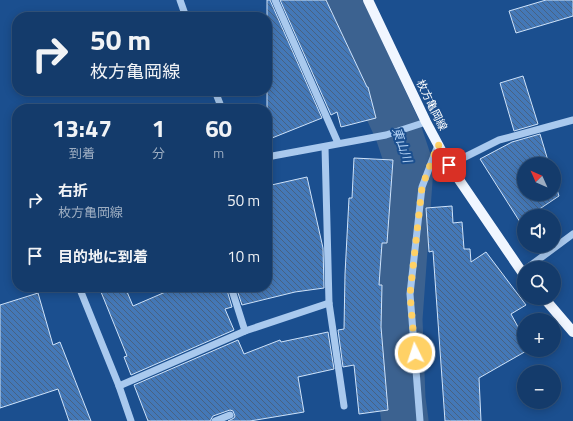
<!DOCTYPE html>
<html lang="ja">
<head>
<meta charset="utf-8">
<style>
	:root { --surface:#143b6b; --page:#214673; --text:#f1f3f6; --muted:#9dadc1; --line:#33557e }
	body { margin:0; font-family:"Titillium Web","Noto Sans JP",sans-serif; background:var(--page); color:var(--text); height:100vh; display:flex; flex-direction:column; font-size:15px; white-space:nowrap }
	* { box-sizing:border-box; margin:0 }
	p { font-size:13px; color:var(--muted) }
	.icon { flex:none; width:22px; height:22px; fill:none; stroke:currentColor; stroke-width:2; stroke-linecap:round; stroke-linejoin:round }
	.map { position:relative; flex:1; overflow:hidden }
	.sheet { position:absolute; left:12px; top:104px; width:260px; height:188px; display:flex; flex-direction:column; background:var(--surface); border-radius:16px; box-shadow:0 2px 10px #0003,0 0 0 1px var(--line) }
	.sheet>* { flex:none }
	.hud { position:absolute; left:12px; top:12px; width:260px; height:84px; border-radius:16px; box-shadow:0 2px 10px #0003,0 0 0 1px var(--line); background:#143b6b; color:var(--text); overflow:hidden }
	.needle { width:26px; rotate:315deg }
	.tools { position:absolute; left:517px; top:157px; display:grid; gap:8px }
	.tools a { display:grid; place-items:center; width:44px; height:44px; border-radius:50%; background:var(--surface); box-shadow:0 2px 10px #0003,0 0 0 1px var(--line); font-size:20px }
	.pin { position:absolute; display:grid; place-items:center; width:34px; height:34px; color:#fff; margin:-17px; border-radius:8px; box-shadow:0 2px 6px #0006 }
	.me { position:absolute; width:44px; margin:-22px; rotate:356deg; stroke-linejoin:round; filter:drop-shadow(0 0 3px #0008) }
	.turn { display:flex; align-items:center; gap:14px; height:84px; padding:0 12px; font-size:18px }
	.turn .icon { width:52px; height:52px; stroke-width:2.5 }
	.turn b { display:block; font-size:28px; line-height:34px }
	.eta { display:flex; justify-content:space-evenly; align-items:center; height:68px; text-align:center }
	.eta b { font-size:24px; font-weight:700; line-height:28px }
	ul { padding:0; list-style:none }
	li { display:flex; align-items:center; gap:12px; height:56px; padding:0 12px }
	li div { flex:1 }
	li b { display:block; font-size:15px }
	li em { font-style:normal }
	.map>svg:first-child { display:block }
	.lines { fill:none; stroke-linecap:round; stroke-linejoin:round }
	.river { stroke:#3c6290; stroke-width:47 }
	.building { fill:url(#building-back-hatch); stroke:#cfe3fa }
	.minor { stroke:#a9c9ee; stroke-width:7 }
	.major { stroke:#f0f6ff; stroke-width:10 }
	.route { stroke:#ffd166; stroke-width:7; stroke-dasharray:0 12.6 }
	.labels { text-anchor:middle; stroke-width:4; stroke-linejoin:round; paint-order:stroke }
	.street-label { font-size:11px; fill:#fff; stroke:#1b4f8f }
	.water-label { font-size:12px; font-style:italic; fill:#b5d3f5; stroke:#1b4f8f }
</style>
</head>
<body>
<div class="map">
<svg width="573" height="421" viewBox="0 0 573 421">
	<defs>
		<pattern id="building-back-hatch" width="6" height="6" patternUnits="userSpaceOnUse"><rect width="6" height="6" fill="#4478b7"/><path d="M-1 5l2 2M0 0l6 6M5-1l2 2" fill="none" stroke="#486282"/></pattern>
	</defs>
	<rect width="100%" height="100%" fill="#1b4f8f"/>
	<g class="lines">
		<polyline class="river" points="337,0 398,131 410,167 399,319 402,399 405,421"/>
	</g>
	<g class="building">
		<polygon points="267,0 270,0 322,118 267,140"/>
		<polygon points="280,0 326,0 367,87 368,87 376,118 341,127 337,112 331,115"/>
		<polygon points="546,0 573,0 573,16 516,33 509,11"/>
		<polygon points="523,76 538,124 514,131 500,83"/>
		<polygon points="540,134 549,164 524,164 524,194 554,194 554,180 559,196 529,216 524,216 524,219 520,222 480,159 512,142"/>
		<polygon points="354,158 393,160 387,243 382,243 379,285 382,285 381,327 388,410 359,414 354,365 343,367 338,330 344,329 345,274 349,198 352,198"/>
		<polygon points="307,177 323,248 324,288 295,292 242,305 236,287 267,287 267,186"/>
		<polygon points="452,206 453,223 462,222 464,249 470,249 471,262 486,252 526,305 511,314 524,338 524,350 528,350 479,378 481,421 445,421 433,251 429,252 426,208"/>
		<polygon points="99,287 125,287 133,306 177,287 226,287 232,307 225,309 234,330 131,375 124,357 127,356"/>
		<polygon points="38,293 53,345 60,342 91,421 69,421 58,389 0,408 0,305"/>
		<polygon points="328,332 334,369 298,377 304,412 250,421 228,421 234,418 235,416 233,411 230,410 213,416 210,421 148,421 134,385 238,340 244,354 280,340 281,342"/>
	</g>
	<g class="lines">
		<g class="minor">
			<polyline points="180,0 186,17"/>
			<polyline points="275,0 338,143"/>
			<polyline points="215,91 222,109"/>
			<polyline points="325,147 329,303 344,406"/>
			<polyline points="267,157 386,135 426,122"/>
			<polyline points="449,165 499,140 573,120"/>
			<polyline points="527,268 573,234"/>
			<polyline points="79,287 119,386 131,421"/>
			<polyline points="231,287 245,331"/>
			<polyline points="119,386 245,331 329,303"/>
			<polyline points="215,421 230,415"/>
			<polyline points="420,421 410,294 422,187 438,145"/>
		</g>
		<g class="major">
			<polyline points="368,0 426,122 449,165 524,275"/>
			<polyline points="544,298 573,332"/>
		</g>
	</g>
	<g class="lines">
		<polyline class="route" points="415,353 410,294 422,187 438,144 449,165"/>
	</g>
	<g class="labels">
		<g class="street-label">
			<text transform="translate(432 105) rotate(64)" y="4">枚方亀岡線</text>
		</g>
		<g class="water-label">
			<text transform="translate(402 145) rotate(71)" y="4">東山川</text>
		</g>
	</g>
</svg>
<div class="tools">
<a><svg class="needle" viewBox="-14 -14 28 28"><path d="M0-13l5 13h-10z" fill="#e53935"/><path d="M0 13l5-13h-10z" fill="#9dadc1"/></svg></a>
<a><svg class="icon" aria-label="sound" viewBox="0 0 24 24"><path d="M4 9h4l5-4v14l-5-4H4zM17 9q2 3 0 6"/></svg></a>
<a><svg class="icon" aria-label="search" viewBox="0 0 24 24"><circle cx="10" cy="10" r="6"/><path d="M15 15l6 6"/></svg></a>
<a>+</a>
<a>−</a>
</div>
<div class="pin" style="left:449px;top:165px;background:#d93025"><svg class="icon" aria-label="arrive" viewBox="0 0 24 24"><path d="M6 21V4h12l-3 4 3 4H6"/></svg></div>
<svg class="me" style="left:415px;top:353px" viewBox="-20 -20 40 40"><circle r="17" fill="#ffd166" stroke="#fff" stroke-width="3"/><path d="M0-11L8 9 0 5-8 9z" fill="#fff"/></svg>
<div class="hud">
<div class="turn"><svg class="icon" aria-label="right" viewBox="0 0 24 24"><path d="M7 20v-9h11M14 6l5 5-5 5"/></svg><div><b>50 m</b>枚方亀岡線</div></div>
</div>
<section class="sheet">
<div class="eta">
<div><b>13:47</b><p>到着</p></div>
<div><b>1</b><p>分</p></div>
<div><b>60</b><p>m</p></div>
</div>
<ul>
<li><svg class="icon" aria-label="right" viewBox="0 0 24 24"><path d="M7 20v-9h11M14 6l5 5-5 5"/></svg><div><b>右折</b><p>枚方亀岡線</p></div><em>50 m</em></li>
<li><svg class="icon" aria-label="arrive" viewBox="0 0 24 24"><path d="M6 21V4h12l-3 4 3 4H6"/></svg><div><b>目的地に到着</b></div><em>10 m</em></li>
</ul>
</section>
</div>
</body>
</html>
